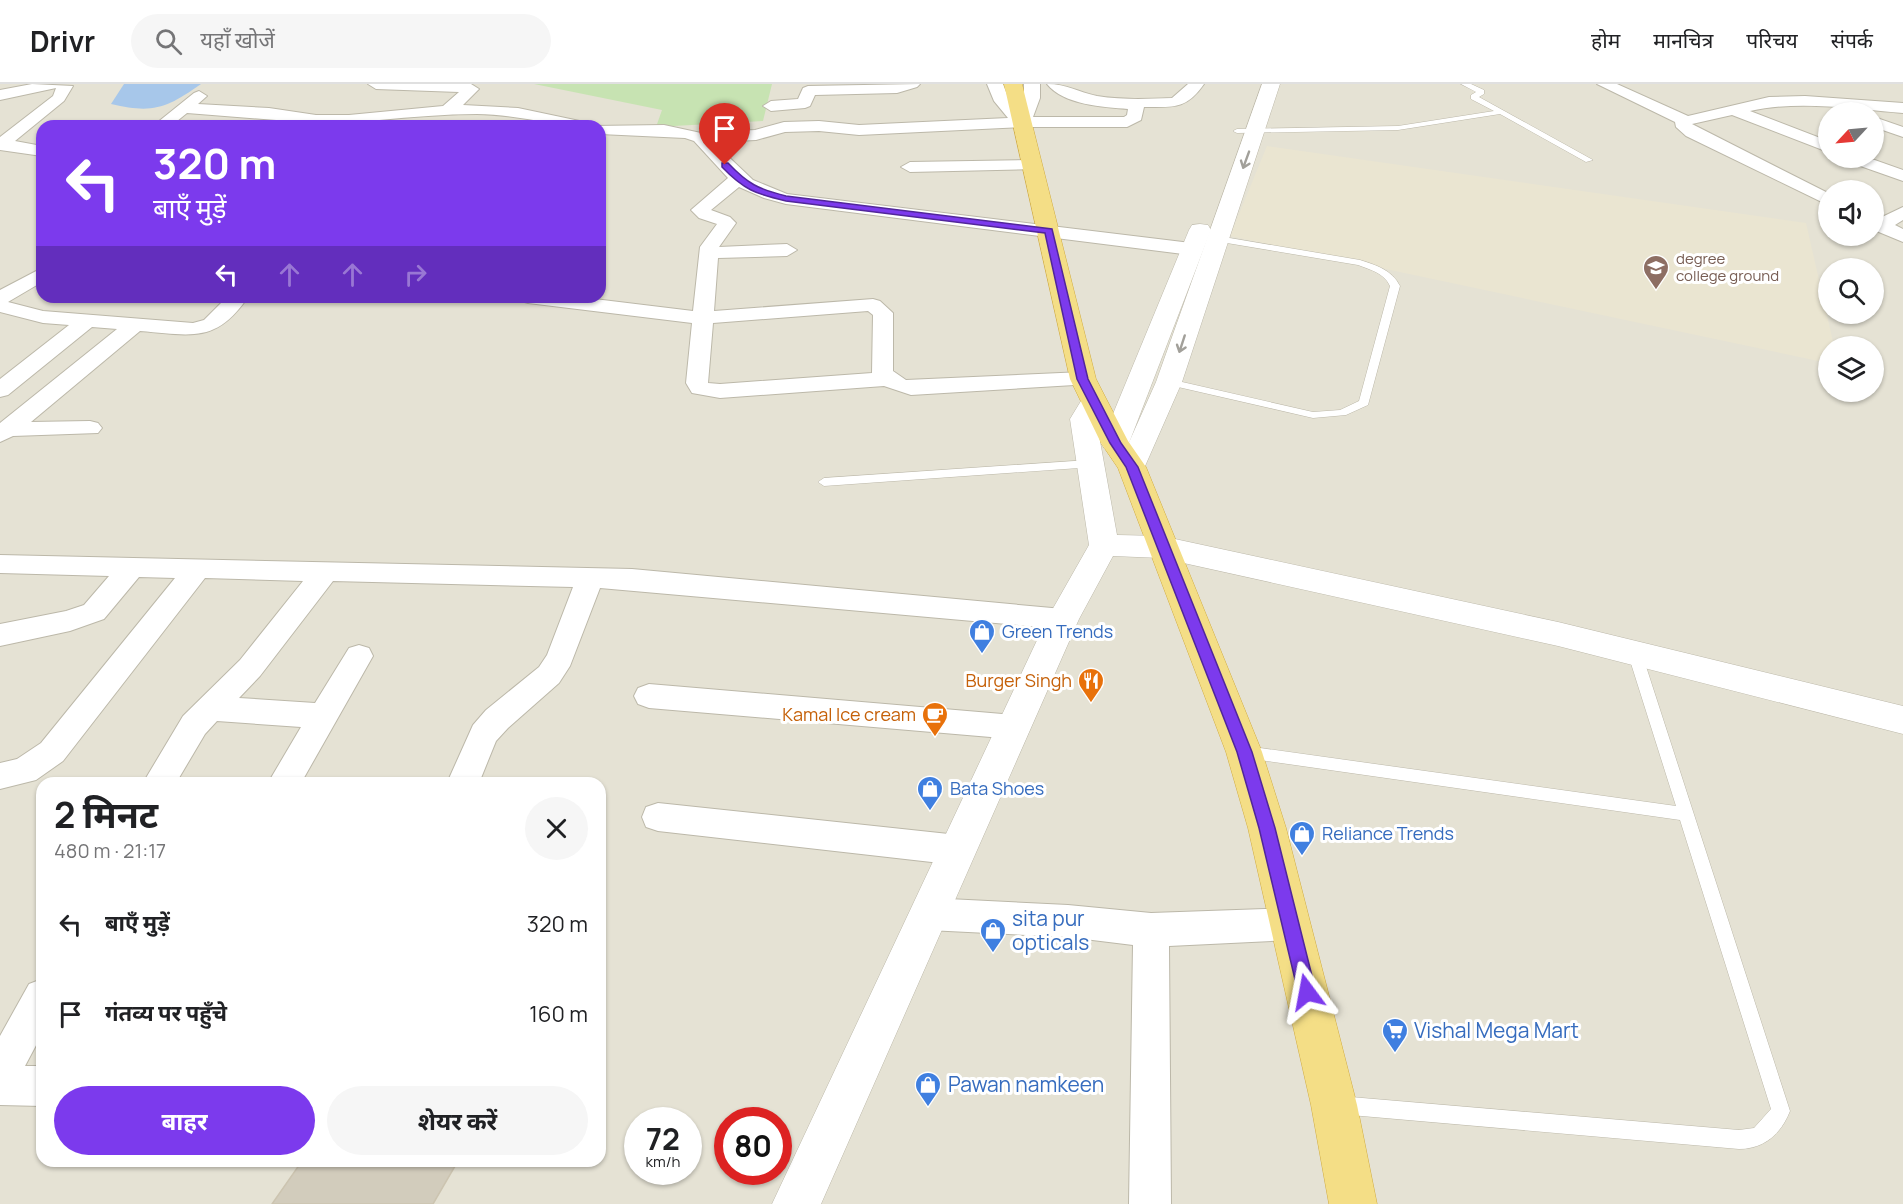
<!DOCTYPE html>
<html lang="hi">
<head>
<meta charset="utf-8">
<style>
	:root { --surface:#fff; --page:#f6f6f6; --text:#202124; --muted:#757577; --line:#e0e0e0; --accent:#7c3aed }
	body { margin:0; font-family:Manrope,"Noto Sans Devanagari",sans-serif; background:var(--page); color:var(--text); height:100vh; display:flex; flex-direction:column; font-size:22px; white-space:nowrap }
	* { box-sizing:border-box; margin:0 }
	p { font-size:20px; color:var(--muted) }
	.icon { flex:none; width:33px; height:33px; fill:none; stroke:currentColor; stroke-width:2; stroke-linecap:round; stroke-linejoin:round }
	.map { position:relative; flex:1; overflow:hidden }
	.drawer { position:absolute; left:36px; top:693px; width:570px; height:390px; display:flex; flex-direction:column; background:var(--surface); border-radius:18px; box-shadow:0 2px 4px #0004 }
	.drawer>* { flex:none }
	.hud { position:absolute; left:36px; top:36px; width:570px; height:183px; border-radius:18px; box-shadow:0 2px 4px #0004; background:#7c3aed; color:#fff; overflow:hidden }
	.needle { width:39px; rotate:244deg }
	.buttons { position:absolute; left:1818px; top:18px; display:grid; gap:12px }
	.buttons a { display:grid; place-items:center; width:66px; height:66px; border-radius:50%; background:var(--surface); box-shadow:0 2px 4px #0004; font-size:30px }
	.speed { position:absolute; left:624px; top:1023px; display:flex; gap:12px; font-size:30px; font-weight:700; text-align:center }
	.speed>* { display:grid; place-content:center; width:78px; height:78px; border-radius:50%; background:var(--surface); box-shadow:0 2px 4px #0004; line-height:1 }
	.speed small { font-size:15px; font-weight:400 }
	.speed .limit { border:9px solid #d22; background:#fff; color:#111 }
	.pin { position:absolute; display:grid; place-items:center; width:51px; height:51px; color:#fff; margin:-62px -26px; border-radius:50% 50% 50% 0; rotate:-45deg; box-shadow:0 0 6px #0007 }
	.pin .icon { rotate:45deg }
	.me { position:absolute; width:66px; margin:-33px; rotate:347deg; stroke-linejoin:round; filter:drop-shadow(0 0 4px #0008) }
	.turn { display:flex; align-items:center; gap:21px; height:126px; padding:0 18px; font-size:27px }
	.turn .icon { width:78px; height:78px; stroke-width:2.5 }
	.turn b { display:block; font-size:42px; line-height:51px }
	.lanes { display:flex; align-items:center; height:57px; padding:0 18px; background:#0003; justify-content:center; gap:30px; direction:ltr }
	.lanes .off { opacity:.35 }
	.round { display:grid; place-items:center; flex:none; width:63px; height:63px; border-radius:32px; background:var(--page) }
	.headline { display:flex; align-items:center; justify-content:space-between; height:102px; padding:0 18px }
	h1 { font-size:36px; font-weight:700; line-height:45px }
	.primary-button { display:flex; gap:12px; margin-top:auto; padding:12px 18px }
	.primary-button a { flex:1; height:69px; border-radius:36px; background:var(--accent); color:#fff; font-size:24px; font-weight:700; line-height:69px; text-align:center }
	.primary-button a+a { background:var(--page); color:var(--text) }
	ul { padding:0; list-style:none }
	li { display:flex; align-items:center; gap:18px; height:90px; padding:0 18px }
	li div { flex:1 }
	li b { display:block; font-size:22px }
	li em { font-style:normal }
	header { display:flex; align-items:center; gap:36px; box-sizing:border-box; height:84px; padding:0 30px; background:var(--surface); border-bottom:2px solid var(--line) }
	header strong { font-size:28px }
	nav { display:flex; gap:33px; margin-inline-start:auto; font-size:21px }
	.search { width:420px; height:54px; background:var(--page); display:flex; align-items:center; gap:15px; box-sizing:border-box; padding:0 21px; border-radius:33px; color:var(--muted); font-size:22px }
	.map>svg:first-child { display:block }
	.residential { fill:#e5e2d4; fill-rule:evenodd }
	.education { fill:#eae5d1 }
	.green { fill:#c7e3b2 }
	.water { fill:#a7c7ea }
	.building { fill:#d2ccbc; stroke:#ccc4b0; stroke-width:1.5 }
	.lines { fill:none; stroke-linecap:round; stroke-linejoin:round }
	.service-casing { stroke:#bcb8a9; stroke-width:1 }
	.minor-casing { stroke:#bcb8a9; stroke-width:2 }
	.tertiary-casing { stroke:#bcb8a9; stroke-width:1 }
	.trunk-casing { stroke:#d0ab41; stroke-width:1 }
	.service { fill:#fff; fill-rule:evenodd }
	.minor { fill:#fff; fill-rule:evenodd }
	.tertiary { fill:#fff; fill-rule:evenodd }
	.trunk { fill:#f4de86; fill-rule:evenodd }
	.oneway { stroke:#a2a09a }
	.route { fill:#7c3aed; stroke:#51269a; stroke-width:1.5 }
	.labels { text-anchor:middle; stroke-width:6; stroke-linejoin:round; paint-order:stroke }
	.far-education-label { font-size:15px; fill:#785e54; stroke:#fff; text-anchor:start }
	.shop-label { font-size:18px; fill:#366cbe; stroke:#fff; text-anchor:start }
	.food-label { font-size:18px; fill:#c56008; stroke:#fff; text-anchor:end }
	.near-shop-label { font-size:21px; fill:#366cbe; stroke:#fff; text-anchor:start }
</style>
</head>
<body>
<header>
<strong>Drivr</strong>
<div class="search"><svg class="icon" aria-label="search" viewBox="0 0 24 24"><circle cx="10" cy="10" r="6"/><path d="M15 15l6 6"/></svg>यहाँ खोजें</div>
<nav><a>होम</a><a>मानचित्र</a><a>परिचय</a><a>संपर्क</a></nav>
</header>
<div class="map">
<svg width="1903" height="1120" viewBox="0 0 1903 1120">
	<rect width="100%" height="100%" fill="#f1efe6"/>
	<path class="residential" d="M0 0H1903V1120H0ZM1828 28H1874V74H1828ZM42 42H600V213H42ZM1828 106H1874V152H1828ZM1828 184H1874V230H1828ZM1828 262H1874V308H1828ZM42 699H600V1077H42ZM638 1036H688V1088H638ZM728 1036H778V1088H728Z"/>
	<polygon class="education" points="1267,62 1806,139 1834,262 1828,262 1828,279 1230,152"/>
	<polygon class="green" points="534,0 772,0 763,37 656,43 662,26"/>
	<path class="water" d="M124 0H201C167 24 153 30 111 20Z"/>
	<polygon class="building" points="302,1077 458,1077 433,1120 272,1120"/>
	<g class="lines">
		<defs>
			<g id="service">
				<polygon points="1461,0 1471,0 1484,6 1484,10 1479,13 1593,76 1586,78 1500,30 1398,46 1237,49 1233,47 1237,45 1398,42 1494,27 1471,15 1471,11 1476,8"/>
				<path d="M1212 151 1360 176C1376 181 1392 186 1400 202L1368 321 1346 331 1313 334 1165 300 1164 298 1169 295 1313 328 1340 326 1359 317 1390 202C1384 189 1371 186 1358 181L1209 156 1208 154Z"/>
				<polygon points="1089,376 1093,377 1093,383 824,402 818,398 824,394"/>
				<path d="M1635 565 1640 566 1642 570 1790 1027C1781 1050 1764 1065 1739 1065L1339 1030 1332 1028 1330 1021 1332 1014 1339 1012 1739 1046 1754 1044 1771 1025 1680 736 1246 674 1241 672 1239 668 1241 664 1246 662 1676 722 1628 570 1630 566Z"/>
			</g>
			<g id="minor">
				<polygon points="32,0 73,2 64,17 15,57 42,62 42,72 0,66 0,53 53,12 56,4 0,16 0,6"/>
				<path d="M368 0H471L479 5 463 21 518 24 589 39 591 42C553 42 516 30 477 30 412 30 347 42 281 42L289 37 187 29 171 42H153L194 9 199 7 207 12 198 20 269 24 316 31H349L443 22 459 8 376 5Z"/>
				<polygon points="920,0 917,3 897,9 815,11 810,22 805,24 771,27 763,22 771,17 798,15 803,4 808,2"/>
				<path d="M987 0H1003L1009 16 1019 27 1024 14V0H1040V14L1033 33H1124L1127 31 1128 25C1103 23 1064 21 1047 0 1067 0 1078 8 1097 12 1122 16 1147 15 1172 14L1188 0H1204C1186 26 1173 23 1144 23L1141 36 1127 43H1023L859 51 819 47 785 48 756 56 713 58 753 96 787 110 1191 159 1198 161 1201 165 1198 169 1191 171 786 120 764 114 739 103 711 126 730 133 736 139 719 163 787 160 797 166 787 172 718 174 714 227 873 215 880 217 893 229V287L906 296 1083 288 1091 290 1094 295 1091 300 911 311 884 302 720 314 692 309 686 299 692 239 528 219 521 217 518 213H578L693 227 700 163 717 140 699 134 691 126 728 94 694 57 685 54 600 50V42H594L664 41 701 49 755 46 784 38 819 37 859 41 1008 34 994 17ZM868 227 873 231 872 289 720 300 708 299 713 239Z"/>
				<path d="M1597 0H1617L1688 32 1769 13 1805 12 1903 19V29C1853 25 1799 16 1750 27L1828 57V68L1732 31 1692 40 1828 109V121L1686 52 1676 43 1675 38Z"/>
				<polygon points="1874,33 1903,43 1903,53 1874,43"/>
				<polygon points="1847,74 1869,74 1903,86 1903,97 1849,78"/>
				<polygon points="1032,76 1041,81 1038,85 910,88 901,83 910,78"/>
				<polygon points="1903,123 1903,136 1895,141 1903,145 1903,158 1874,146 1874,133 1880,134"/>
				<path d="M42 184V198L8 218 43 227 193 239 204 236 227 213H248C216 260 191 251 140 247L31 338 90 337 98 339 102 344 98 349 13 352 0 358V339L117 245 92 243 8 311 0 313V295L69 241 43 239 0 228V206Z"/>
				<polygon points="0,471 632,485 1063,525 1073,528 1077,535 1073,542 1063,545 600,504 570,582 559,599 508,644 496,657 479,699 447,699 473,641 486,626 539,583 547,571 573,503 333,497 260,592 239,614 315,619 349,564 359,561 369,564 373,572 301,699 268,699 301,643 217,637 205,650 176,699 143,699 183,632 240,576 303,497 205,494 63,677 36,696 0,705 0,679 17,675 41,659 175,494 139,493 104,535 70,547 0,562 0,540 66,527 84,521 109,492 0,489"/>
				<polygon points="649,600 1014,631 1025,634 1029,643 1025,652 1014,655 649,624 638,620 634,612 638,604"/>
				<polygon points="658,719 958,751 970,756 975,766 970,776 958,781 658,747 646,743 642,733 646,723"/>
				<polygon points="928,814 1068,821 1151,829 1290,824 1302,828 1308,840 1302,852 1290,856 1169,862 1171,1120 1129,1120 1133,861 1068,853 928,846 916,841 911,830 916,819"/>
				<polygon points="42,895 42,950 25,982 42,982 42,1022 0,1021 0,952 29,900"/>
			</g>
			<g id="tertiary">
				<polygon points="1262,0 1280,0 1182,298 1142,389 1132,392 1122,389 1118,383 1156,298"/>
				<polygon points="1200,140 1208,141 1211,146 1129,359 1125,365 1115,368 1105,365 1101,359 1189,146 1192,141"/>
				<polygon points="1093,310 1102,312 1106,318 1096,335 1117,451 1161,452 1558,538 1903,622 1903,650 1558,562 1161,474 1113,472 1079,535 821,1120 772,1120 1047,535 1089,461 1070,335 1084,312"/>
			</g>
			<polygon id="trunk" points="1004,0 1022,0 1096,295 1128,357 1146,383 1262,668 1286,744 1357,1021 1377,1120 1329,1120 1311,1021 1248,744 1226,668 1118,384 1101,359 1070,295"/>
		</defs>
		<use href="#service" class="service-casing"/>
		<use href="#minor" class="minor-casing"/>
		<use href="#tertiary" class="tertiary-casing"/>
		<use href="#trunk" class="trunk-casing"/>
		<use href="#service" class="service"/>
		<use href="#minor" class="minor"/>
		<use href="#tertiary" class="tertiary"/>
		<use href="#trunk" class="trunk"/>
	</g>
	<defs><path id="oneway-shaft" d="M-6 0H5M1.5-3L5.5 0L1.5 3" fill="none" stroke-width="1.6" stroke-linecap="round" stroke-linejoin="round" transform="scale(1.5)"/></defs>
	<g class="oneway">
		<use href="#oneway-shaft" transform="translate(1246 76) rotate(110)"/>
		<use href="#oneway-shaft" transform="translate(1182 260) rotate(108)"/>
	</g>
	<path class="route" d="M722 79H728C748 100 758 105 786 112L1052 145 1088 295 1121 359 1138 383 1252 668 1275 744 1316 908 1313 914 1307 916 1301 914 1298 908 1259 744 1237 668 1126 383 1110 359 1077 295 1045 149 786 117C756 110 744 106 722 83Z"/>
	<defs>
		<symbol id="university-pin" viewBox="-11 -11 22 30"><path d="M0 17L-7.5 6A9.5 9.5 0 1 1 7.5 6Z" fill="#8d6e63" stroke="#fff"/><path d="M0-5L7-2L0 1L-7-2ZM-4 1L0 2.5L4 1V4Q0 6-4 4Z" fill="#fff"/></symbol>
		<symbol id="shop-pin" viewBox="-11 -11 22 30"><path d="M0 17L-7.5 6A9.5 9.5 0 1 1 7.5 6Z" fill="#3f7fe0" stroke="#fff"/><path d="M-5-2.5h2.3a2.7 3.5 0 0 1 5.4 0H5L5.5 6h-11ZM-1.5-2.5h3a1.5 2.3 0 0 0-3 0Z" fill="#fff"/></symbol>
		<symbol id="restaurant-pin" viewBox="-11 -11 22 30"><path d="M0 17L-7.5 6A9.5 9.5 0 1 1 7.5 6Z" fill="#e8710a" stroke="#fff"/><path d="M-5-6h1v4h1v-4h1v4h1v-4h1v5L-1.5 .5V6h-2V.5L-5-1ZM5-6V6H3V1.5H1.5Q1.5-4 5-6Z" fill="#fff"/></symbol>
		<symbol id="cafe-pin" viewBox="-11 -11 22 30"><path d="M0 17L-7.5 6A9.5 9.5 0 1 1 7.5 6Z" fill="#e8710a" stroke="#fff"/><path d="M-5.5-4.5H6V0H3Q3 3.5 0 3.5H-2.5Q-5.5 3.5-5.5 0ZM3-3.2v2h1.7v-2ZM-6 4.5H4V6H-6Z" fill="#fff"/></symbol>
		<symbol id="supermarket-pin" viewBox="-11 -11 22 30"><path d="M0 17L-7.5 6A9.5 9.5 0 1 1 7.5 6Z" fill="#3f7fe0" stroke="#fff"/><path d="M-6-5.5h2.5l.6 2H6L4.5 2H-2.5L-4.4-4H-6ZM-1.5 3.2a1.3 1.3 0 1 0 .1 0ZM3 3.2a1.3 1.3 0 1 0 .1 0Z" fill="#fff"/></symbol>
	</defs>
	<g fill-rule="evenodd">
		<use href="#university-pin" x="1641" y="169" width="30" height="40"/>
		<use href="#shop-pin" x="967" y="533" width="30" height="40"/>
		<use href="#restaurant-pin" x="1076" y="582" width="30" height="40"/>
		<use href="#cafe-pin" x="920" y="616" width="30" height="40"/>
		<use href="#shop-pin" x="915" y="690" width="30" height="40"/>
		<use href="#shop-pin" x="1287" y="735" width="30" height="40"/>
		<use href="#shop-pin" x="978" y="832" width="30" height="40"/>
		<use href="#supermarket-pin" x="1380" y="932" width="30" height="40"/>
		<use href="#shop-pin" x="913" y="986" width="30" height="40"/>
	</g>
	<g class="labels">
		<g class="far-education-label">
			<text x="1676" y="180">degree<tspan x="1676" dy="17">college ground</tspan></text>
		</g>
		<g class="shop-label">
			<text x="1002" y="554">Green Trends</text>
			<text x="950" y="711">Bata Shoes</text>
			<text x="1322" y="756">Reliance Trends</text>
		</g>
		<g class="food-label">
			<text x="1072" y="603">Burger Singh</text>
			<text x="916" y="637">Kamal Ice cream</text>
		</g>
		<g class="near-shop-label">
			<text x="1012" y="842">sita pur<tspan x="1012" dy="24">opticals</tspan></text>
			<text x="1414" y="954">Vishal Mega Mart</text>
			<text x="948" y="1008">Pawan namkeen</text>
		</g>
	</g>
</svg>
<div class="buttons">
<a><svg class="needle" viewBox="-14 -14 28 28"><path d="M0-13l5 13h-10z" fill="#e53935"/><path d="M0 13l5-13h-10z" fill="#757577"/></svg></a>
<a><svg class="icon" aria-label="sound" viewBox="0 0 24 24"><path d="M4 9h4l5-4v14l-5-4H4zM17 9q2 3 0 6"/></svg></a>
<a><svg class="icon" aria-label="search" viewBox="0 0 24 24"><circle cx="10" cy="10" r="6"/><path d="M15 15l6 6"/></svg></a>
<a><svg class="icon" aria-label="layers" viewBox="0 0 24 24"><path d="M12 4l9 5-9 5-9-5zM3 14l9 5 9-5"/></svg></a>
</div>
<div class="speed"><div>72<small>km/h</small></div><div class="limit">80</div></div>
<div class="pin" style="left:725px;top:81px;background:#d93025"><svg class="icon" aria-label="arrive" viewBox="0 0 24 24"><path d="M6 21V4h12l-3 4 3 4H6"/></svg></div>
<svg class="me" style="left:1307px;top:908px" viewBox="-20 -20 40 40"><path d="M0-17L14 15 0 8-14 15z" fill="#7c3aed" stroke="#fff" stroke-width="4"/></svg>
<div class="hud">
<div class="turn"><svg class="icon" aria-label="left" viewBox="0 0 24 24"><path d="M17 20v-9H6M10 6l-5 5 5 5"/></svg><div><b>320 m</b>बाएँ मुड़ें</div></div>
<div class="lanes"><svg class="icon" aria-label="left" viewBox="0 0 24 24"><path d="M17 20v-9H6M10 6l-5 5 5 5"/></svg><svg class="icon off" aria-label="ahead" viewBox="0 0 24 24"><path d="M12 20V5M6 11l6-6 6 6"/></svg><svg class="icon off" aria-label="ahead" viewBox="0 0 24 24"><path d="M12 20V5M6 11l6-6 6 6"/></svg><svg class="icon off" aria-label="right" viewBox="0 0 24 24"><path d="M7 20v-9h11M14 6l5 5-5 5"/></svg></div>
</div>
<section class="drawer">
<div class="headline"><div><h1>2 मिनट</h1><p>480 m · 21:17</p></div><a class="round"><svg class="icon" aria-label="close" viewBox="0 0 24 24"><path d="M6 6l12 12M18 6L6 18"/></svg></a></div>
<ul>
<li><svg class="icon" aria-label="left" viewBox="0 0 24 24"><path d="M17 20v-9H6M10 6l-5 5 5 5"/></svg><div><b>बाएँ मुड़ें</b></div><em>320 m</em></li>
<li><svg class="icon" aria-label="arrive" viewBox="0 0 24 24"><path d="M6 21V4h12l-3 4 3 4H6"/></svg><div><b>गंतव्य पर पहुँचे</b></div><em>160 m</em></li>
</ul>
<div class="primary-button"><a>बाहर</a><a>शेयर करें</a></div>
</section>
</div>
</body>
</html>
